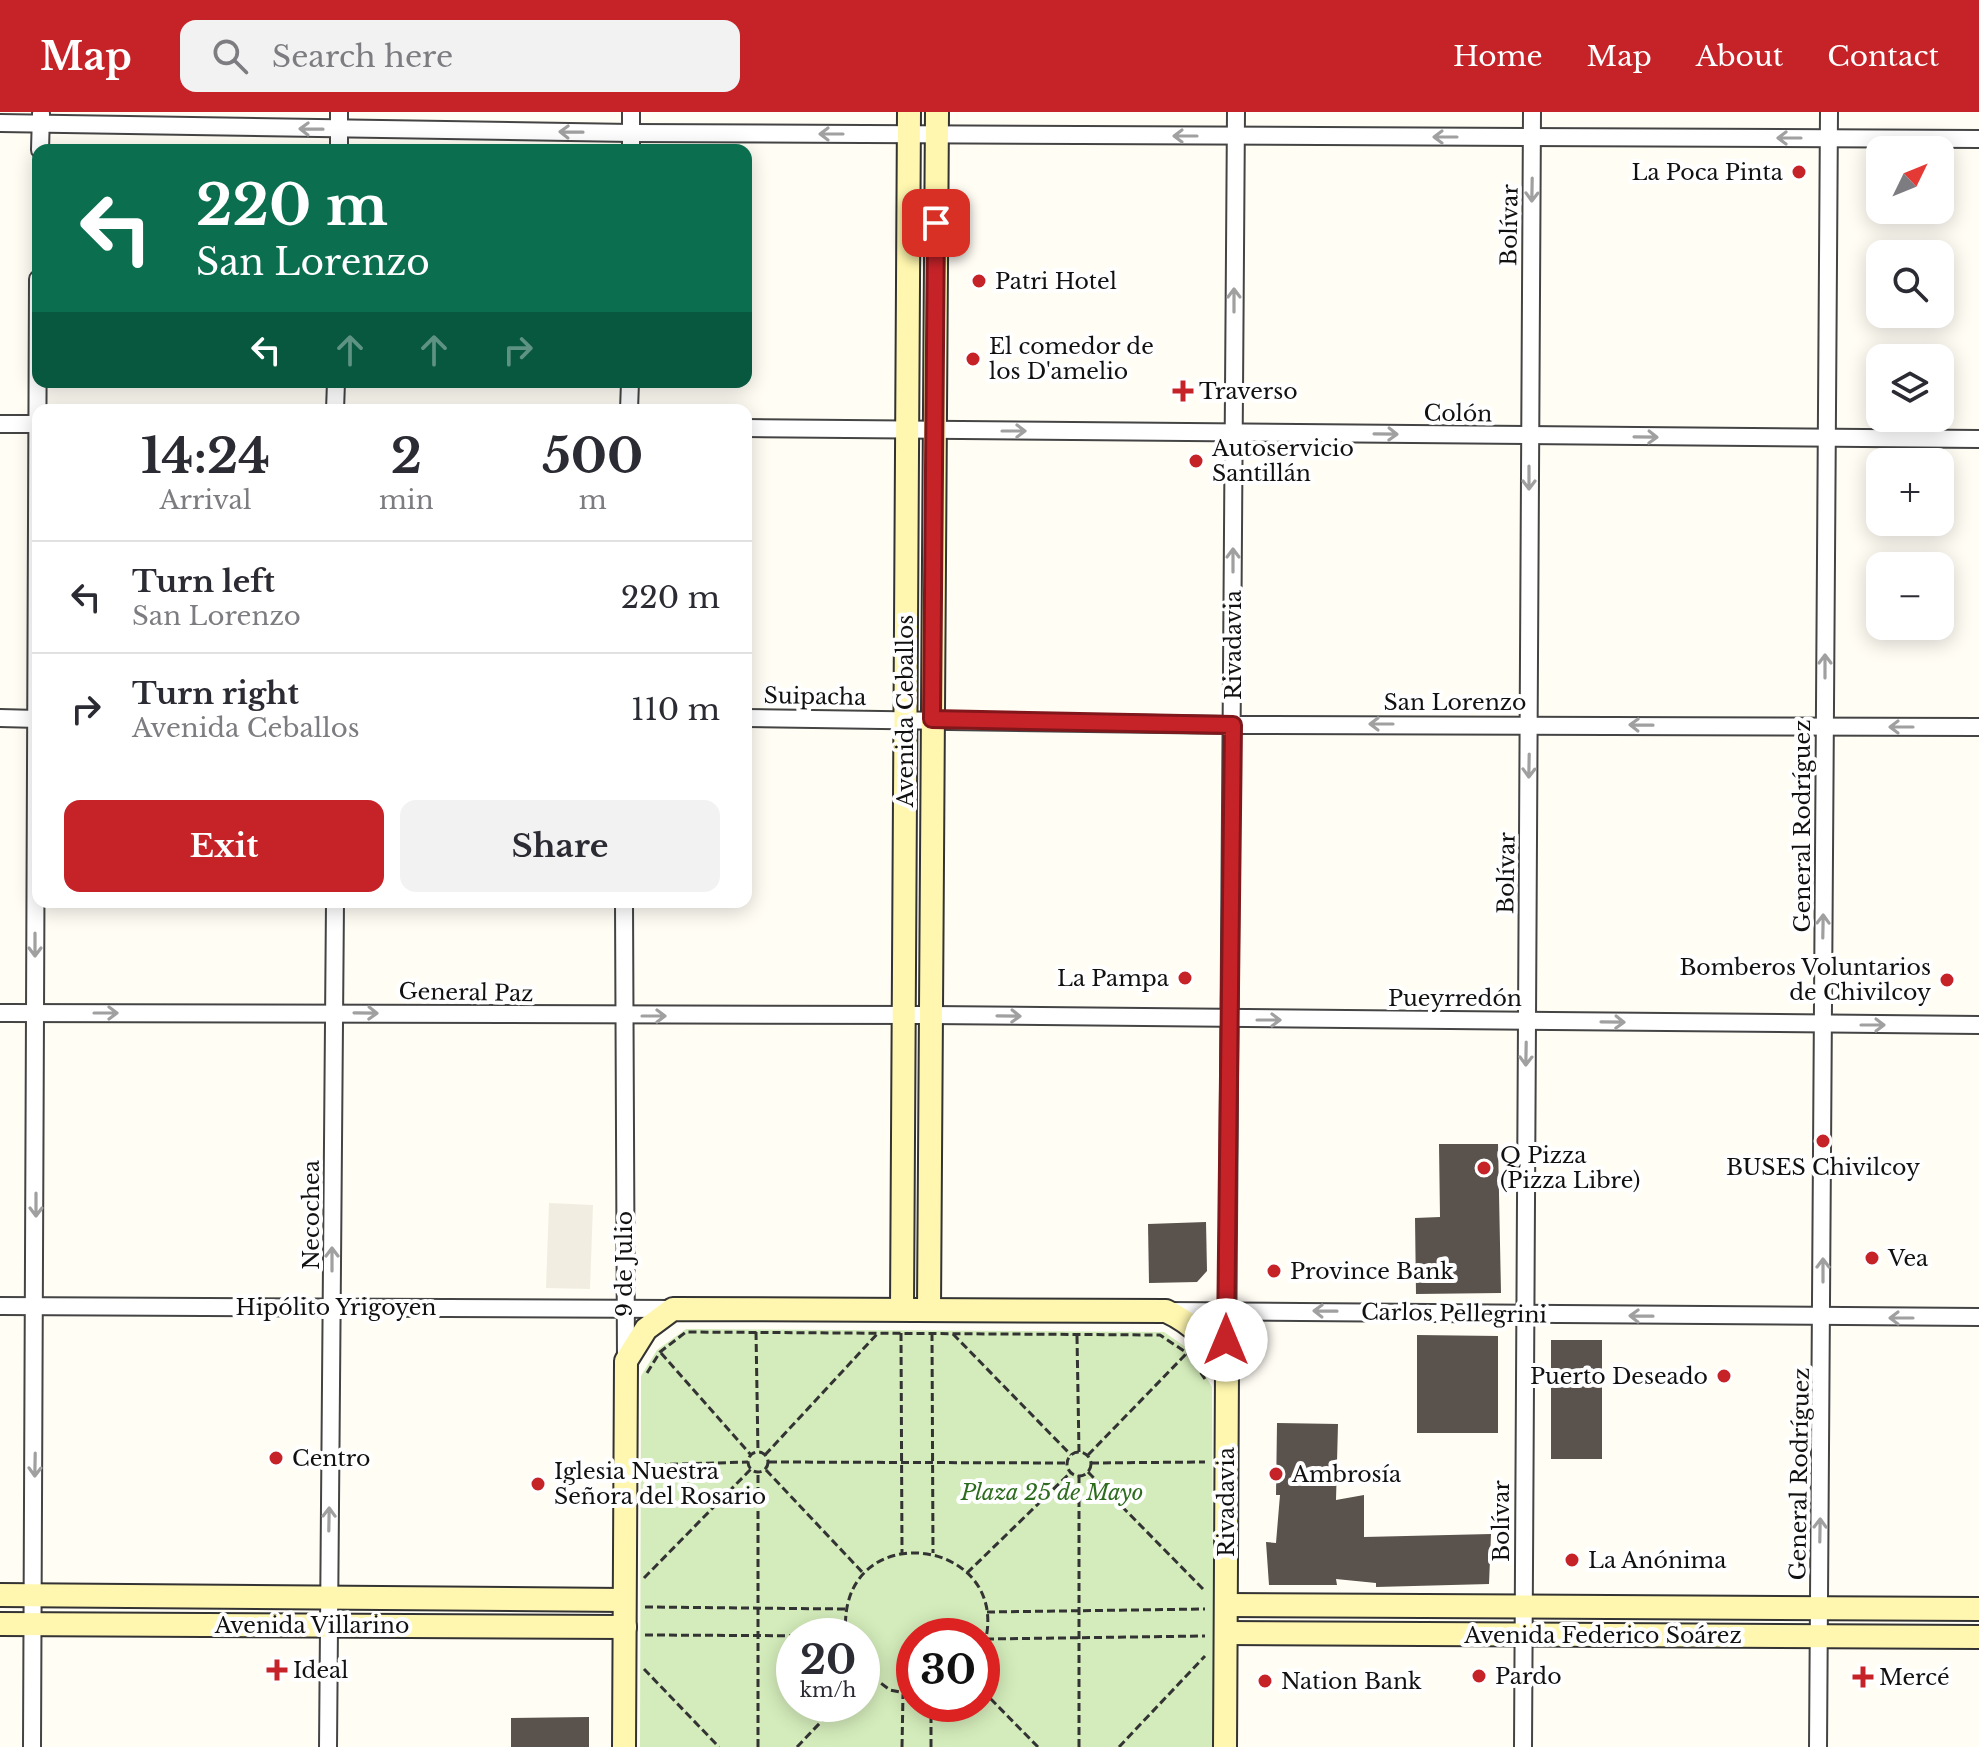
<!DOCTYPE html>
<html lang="en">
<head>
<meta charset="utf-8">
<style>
	:root { --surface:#fff; --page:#f2f2f3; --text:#2b2b33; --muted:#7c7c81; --line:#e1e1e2; --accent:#c62329 }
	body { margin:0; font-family:"Libre Baskerville",serif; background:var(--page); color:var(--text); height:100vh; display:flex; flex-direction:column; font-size:30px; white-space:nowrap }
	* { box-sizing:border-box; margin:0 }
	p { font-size:26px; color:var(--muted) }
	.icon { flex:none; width:44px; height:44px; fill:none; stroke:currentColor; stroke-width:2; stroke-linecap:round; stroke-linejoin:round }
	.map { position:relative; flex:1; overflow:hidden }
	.sheet { position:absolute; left:32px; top:292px; width:720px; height:504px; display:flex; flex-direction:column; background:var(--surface); border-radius:16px; box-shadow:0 4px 20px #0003 }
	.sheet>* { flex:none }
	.banner { position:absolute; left:32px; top:32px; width:720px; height:244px; border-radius:16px; box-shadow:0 4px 20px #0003; background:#0b6e4f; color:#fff; overflow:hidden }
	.needle { width:52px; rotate:47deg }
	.fabs { position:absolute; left:1866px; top:24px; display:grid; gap:16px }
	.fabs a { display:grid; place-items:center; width:88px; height:88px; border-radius:16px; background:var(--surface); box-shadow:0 4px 20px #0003; font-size:40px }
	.speed { position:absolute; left:776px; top:1506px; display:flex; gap:16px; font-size:40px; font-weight:700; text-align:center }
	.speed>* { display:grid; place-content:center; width:104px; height:104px; border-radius:50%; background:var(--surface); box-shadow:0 4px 20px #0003; line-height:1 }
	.speed small { font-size:20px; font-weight:400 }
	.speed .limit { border:12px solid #d22; background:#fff; color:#111 }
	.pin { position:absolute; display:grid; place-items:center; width:68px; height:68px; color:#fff; margin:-34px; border-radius:16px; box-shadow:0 4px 12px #0006 }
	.me { position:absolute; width:88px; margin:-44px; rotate:0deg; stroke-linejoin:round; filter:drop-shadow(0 0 6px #0008) }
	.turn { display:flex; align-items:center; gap:28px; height:168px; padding:0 32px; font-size:36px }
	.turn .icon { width:104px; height:104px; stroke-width:2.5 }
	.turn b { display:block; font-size:56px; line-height:68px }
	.lanes { display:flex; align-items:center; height:76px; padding:0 32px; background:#0003; justify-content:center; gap:40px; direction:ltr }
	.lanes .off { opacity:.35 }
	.eta { display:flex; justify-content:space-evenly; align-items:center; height:136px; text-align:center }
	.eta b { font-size:48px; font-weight:700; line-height:56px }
	.cta { display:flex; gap:16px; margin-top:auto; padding:16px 32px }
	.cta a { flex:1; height:92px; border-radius:16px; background:var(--accent); color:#fff; font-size:32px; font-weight:700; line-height:92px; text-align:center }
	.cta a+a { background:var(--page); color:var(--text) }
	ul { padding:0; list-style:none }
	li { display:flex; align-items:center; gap:24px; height:112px; padding:0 32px; border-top:2px solid var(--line) }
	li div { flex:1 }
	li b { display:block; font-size:30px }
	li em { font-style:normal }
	header { display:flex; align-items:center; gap:48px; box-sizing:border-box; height:112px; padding:0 40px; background:var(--accent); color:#fff }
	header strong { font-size:38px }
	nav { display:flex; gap:44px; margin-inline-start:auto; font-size:28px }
	.search { width:560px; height:72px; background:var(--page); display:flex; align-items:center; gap:20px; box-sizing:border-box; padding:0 28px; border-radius:16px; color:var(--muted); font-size:30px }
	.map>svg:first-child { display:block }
	.green { fill:#d4ecbb; fill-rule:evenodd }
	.plaza { fill:#f1ede1 }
	.building { fill:#5a524c }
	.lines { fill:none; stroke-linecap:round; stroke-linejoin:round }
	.minor-casing { stroke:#444; stroke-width:20 }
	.secondary-casing { stroke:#333; stroke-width:26 }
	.path { stroke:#333; stroke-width:3; stroke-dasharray:8 4; stroke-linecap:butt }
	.minor { stroke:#fff; stroke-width:16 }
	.secondary { stroke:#fff7af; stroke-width:22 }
	.oneway { stroke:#a0a0a0 }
	.route-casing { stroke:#81171b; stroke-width:20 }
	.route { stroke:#c62329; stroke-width:14 }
	.poi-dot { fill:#c62329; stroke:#fff; stroke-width:3 }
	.labels { text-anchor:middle; stroke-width:8; stroke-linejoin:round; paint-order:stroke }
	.poi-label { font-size:22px; fill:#111; stroke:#fff; text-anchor:start }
	.street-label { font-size:22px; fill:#111; stroke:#fff }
	.park-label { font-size:22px; font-style:italic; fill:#2d6c1e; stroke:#fff }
</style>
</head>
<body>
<header>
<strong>Map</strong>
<div class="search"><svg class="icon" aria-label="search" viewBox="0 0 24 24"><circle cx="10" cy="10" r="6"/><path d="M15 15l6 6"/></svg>Search here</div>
<nav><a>Home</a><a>Map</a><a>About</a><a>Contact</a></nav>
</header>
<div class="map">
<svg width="1979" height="1635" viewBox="0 0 1979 1635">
	<rect width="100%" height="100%" fill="#fffdf4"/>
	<path class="green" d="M686 1217 1164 1220 1190 1238 1212 1275 1214 1635H640L641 1264 657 1238ZM794 1524H862V1592H794ZM914 1524H982V1592H914Z"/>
	<polygon class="plaza" points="549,1091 593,1093 590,1177 546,1176"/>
	<g class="building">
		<polygon points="1439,1032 1498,1032 1501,1181 1416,1182 1415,1106 1440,1105"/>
		<polygon points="1206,1110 1207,1159 1197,1170 1149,1171 1148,1112"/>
		<polygon points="1417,1223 1498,1224 1498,1321 1417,1321"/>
		<rect x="1551" y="1228" width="51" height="119"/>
		<polygon points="1277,1311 1338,1312 1336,1388 1364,1383 1364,1425 1491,1422 1489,1472 1376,1475 1376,1471 1336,1467 1337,1473 1269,1473 1266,1430 1276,1431 1280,1383 1276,1383"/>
		<polygon points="589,1605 589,1635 511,1635 511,1606"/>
	</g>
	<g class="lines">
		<defs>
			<g id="minor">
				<polyline points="0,11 631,21 1979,27"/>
				<polyline points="40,38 41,2"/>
				<polyline points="339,38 339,0"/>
				<polyline points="631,38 631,0"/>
				<polyline points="335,298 336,270"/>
				<polyline points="629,298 630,270"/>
				<polyline points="0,312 38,312"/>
				<polyline points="746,316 1979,327"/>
				<polyline points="0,606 38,607"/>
				<polyline points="746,606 1233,613 1979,615"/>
				<polyline points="624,790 626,1249"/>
				<polyline points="0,901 931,903 1979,913"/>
				<polyline points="0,1194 673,1197"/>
				<polyline points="1167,1199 1979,1205"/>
				<polyline points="1227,1257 1236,0"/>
				<polyline points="32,1635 38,167"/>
				<polyline points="328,1635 335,790"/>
				<polyline points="1523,1635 1532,0"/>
				<polyline points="1818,1635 1829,0"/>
			</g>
			<g id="secondary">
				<polyline points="902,1197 909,0"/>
				<polyline points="929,1197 937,0"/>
				<polyline points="0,1483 624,1488"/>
				<polyline points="1226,1493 1979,1497"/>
				<polyline points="0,1512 625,1515"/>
				<polyline points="1226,1521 1979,1525"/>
				<path d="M624 1635 626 1249 646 1217 673 1197 1166 1199C1194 1212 1213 1231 1227 1259L1225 1635"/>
			</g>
		</defs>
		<use href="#minor" class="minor-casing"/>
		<use href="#secondary" class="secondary-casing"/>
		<g class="path">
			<polyline points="756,1220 758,1340"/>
			<polyline points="901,1221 902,1441"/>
			<polyline points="932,1221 933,1441"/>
			<polyline points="953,1222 1071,1343"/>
			<polyline points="1077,1224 1079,1340"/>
			<polyline points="661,1241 751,1343"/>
			<polyline points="647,1261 660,1240 686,1220 1160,1223 1187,1241 1205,1267"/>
			<circle cx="758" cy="1350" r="10"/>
			<circle cx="1079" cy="1352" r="12"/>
			<polyline points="765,1343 878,1221"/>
			<polyline points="1088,1343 1187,1241"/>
			<polyline points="769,1350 1067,1351"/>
			<polyline points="1091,1351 1205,1350"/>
			<polyline points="646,1353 748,1350"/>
			<polyline points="766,1358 864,1462"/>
			<polyline points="1088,1360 1205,1479"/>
			<polyline points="967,1461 1071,1360"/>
			<polyline points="644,1466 751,1357"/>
			<polyline points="645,1495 846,1497"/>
			<polyline points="987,1500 1205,1497"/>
			<polyline points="645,1523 846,1524"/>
			<path d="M846 1524C834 1398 1023 1425 982 1540"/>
			<polyline points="986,1527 1205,1524"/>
			<polyline points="644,1557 719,1635"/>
			<polyline points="862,1557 890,1578 914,1583"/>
			<polyline points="982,1578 1038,1635"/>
			<polyline points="758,1635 758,1361"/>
			<polyline points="797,1635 838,1592"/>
			<polyline points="902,1635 903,1582"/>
			<polyline points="931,1635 931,1592"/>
			<polyline points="1079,1635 1079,1363"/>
			<polyline points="1119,1635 1205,1544"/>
		</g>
		<use href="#minor" class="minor"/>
		<use href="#secondary" class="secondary"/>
	</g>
	<defs><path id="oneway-shaft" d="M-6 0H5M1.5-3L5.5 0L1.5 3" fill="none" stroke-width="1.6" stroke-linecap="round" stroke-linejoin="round" transform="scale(2)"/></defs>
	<g class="oneway">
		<use href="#oneway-shaft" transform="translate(311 17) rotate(-179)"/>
		<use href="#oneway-shaft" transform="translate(571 20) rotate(-179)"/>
		<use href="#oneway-shaft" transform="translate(831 22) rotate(-180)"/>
		<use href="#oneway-shaft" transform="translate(1185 24) rotate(-180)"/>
		<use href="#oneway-shaft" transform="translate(1445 25) rotate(-180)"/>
		<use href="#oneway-shaft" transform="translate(1789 26) rotate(-180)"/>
		<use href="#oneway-shaft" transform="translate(1532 78) rotate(91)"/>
		<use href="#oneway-shaft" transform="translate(1234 188) rotate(-90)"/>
		<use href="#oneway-shaft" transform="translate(1014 319)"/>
		<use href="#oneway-shaft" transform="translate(1386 322) rotate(1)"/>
		<use href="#oneway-shaft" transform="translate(1646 325) rotate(1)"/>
		<use href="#oneway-shaft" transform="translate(1529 366) rotate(90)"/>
		<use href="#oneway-shaft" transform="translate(1233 448) rotate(-90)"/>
		<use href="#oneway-shaft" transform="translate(1825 554) rotate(-90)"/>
		<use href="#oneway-shaft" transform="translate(1381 612) rotate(180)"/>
		<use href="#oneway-shaft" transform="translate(1641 613) rotate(-179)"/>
		<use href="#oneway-shaft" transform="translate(1901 615) rotate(180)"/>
		<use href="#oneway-shaft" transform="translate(1529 654) rotate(91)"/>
		<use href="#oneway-shaft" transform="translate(1823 814) rotate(-89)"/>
		<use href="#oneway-shaft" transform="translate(35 833) rotate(90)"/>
		<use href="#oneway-shaft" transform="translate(106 901)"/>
		<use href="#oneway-shaft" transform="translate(366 901) rotate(1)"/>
		<use href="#oneway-shaft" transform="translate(654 904)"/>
		<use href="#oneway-shaft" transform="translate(1009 904) rotate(1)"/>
		<use href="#oneway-shaft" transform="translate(1269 908)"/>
		<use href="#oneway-shaft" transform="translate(1613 910) rotate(1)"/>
		<use href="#oneway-shaft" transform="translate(1873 913)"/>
		<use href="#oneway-shaft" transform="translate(1526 942) rotate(91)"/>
		<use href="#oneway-shaft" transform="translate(36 1093) rotate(90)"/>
		<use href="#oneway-shaft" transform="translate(332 1147) rotate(-90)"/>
		<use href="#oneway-shaft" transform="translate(1823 1158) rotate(-90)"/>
		<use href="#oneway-shaft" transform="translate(1325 1199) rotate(-179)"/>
		<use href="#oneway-shaft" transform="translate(1641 1204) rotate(-179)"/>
		<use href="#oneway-shaft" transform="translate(1901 1206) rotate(180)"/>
		<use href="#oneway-shaft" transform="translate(35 1353) rotate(91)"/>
		<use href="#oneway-shaft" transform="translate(329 1407) rotate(-89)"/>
		<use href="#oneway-shaft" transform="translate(1820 1418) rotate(-89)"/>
	</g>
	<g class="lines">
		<defs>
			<polyline id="route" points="936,111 932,607 1233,613 1226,1228"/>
		</defs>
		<use href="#route" class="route-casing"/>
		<use href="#route" class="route"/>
	</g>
	<g class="poi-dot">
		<circle cx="1799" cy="60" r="8"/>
		<circle cx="979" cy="169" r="8"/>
		<circle cx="973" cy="247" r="8"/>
		<path d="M1179 267h8v8h8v8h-8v8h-8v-8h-8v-8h8z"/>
		<circle cx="1196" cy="349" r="8"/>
		<circle cx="1185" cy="866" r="8"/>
		<circle cx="1947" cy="868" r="8"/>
		<circle cx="1823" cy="1029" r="8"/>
		<circle cx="1484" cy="1056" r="8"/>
		<circle cx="1872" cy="1146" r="8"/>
		<circle cx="1274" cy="1159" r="8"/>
		<circle cx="1724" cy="1264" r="8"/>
		<circle cx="276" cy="1346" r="8"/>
		<circle cx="1276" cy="1362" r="8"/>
		<circle cx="538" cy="1372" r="8"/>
		<circle cx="1572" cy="1448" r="8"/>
		<path d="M273 1546h8v8h8v8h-8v8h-8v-8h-8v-8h8z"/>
		<circle cx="1479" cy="1564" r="8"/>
		<path d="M1859 1553h8v8h8v8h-8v8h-8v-8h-8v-8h8z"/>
		<circle cx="1265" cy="1569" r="8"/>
	</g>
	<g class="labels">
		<g class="poi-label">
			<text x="1783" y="68" text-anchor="end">La Poca Pinta</text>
			<text x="995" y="177">Patri Hotel</text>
			<text x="989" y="242">El comedor de<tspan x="989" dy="25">los D'amelio</tspan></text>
			<text x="1199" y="287">Traverso</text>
			<text x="1212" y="344">Autoservicio<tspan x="1212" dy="25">Santillán</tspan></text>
			<text x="1931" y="863" text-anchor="end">Bomberos Voluntarios<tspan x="1931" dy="25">de Chivilcoy</tspan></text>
			<text x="1169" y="874" text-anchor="end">La Pampa</text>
			<text x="1500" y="1051">Q Pizza<tspan x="1500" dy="25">(Pizza Libre)</tspan></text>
			<text x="1823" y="1063" text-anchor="middle">BUSES Chivilcoy</text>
			<text x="1888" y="1154">Vea</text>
			<text x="1290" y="1167">Province Bank</text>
			<text x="1708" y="1272" text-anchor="end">Puerto Deseado</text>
			<text x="292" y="1354">Centro</text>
			<text x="554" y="1367">Iglesia Nuestra<tspan x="554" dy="25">Señora del Rosario</tspan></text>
			<text x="1292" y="1370">Ambrosía</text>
			<text x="1588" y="1456">La Anónima</text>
			<text x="293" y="1566">Ideal</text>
			<text x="1495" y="1572">Pardo</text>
			<text x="1879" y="1573">Mercé</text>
			<text x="1281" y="1577">Nation Bank</text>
		</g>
		<g class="street-label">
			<text transform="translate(1509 113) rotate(-89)" y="8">Bolívar</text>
			<text transform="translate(1458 301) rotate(1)" y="8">Colón</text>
			<text transform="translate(1233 533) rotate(-90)" y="8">Rivadavia</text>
			<text transform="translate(815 584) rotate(1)" y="8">Suipacha</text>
			<text x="1455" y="598">San Lorenzo</text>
			<text transform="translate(905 599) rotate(-90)" y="8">Avenida Ceballos</text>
			<text transform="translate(1802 714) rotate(-90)" y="8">General Rodríguez</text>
			<text transform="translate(1506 761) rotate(-89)" y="8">Bolívar</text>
			<text transform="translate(466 880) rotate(1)" y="8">General Paz</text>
			<text x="1455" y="894">Pueyrredón</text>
			<text transform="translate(311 1103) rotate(-90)" y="8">Necochea</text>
			<text transform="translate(624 1152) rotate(-90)" y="8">9 de Julio</text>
			<text x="336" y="1203">Hipólito Yrigoyen</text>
			<text transform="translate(1454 1201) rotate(1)" y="8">Carlos Pellegrini</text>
			<text transform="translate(1799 1362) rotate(-89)" y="8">General Rodríguez</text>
			<text transform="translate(1226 1390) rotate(-90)" y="8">Rivadavia</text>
			<text transform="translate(1501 1409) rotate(-90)" y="8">Bolívar</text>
			<text x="312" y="1521">Avenida Villarino</text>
			<text x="1603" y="1531">Avenida Federico Soárez</text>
		</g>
		<g class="park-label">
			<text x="1052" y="1388">Plaza 25 de Mayo</text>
		</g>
	</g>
</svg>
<div class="fabs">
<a><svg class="needle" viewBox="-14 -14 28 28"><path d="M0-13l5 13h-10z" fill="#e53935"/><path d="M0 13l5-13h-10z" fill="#7c7c81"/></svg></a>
<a><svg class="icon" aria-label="search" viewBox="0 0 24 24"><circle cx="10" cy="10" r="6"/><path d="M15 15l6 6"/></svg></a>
<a><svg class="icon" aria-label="layers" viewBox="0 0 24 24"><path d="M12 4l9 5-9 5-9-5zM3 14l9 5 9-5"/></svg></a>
<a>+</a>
<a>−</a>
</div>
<div class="speed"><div>20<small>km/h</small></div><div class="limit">30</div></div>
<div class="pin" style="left:936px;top:111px;background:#d93025"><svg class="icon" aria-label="arrive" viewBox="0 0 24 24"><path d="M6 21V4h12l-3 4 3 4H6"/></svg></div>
<svg class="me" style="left:1226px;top:1228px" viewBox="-20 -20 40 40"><circle r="19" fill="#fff"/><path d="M0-13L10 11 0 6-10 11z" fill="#c62329"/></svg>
<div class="banner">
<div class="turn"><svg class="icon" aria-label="left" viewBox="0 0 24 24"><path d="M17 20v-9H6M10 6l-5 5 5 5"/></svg><div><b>220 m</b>San Lorenzo</div></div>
<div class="lanes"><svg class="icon" aria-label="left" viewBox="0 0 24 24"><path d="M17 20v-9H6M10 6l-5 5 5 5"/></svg><svg class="icon off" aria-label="ahead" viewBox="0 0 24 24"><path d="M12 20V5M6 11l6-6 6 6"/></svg><svg class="icon off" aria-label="ahead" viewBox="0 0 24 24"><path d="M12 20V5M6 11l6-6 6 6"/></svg><svg class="icon off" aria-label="right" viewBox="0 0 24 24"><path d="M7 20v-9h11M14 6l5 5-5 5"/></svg></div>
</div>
<section class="sheet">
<div class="eta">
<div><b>14:24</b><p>Arrival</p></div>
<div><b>2</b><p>min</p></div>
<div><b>500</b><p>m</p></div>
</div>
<ul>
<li><svg class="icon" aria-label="left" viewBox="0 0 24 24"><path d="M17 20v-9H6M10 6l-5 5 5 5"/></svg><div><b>Turn left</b><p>San Lorenzo</p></div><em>220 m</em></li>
<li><svg class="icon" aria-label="right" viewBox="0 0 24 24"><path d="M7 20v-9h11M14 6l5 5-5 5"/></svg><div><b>Turn right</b><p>Avenida Ceballos</p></div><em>110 m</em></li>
</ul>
<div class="cta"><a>Exit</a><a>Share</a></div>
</section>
</div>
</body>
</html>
